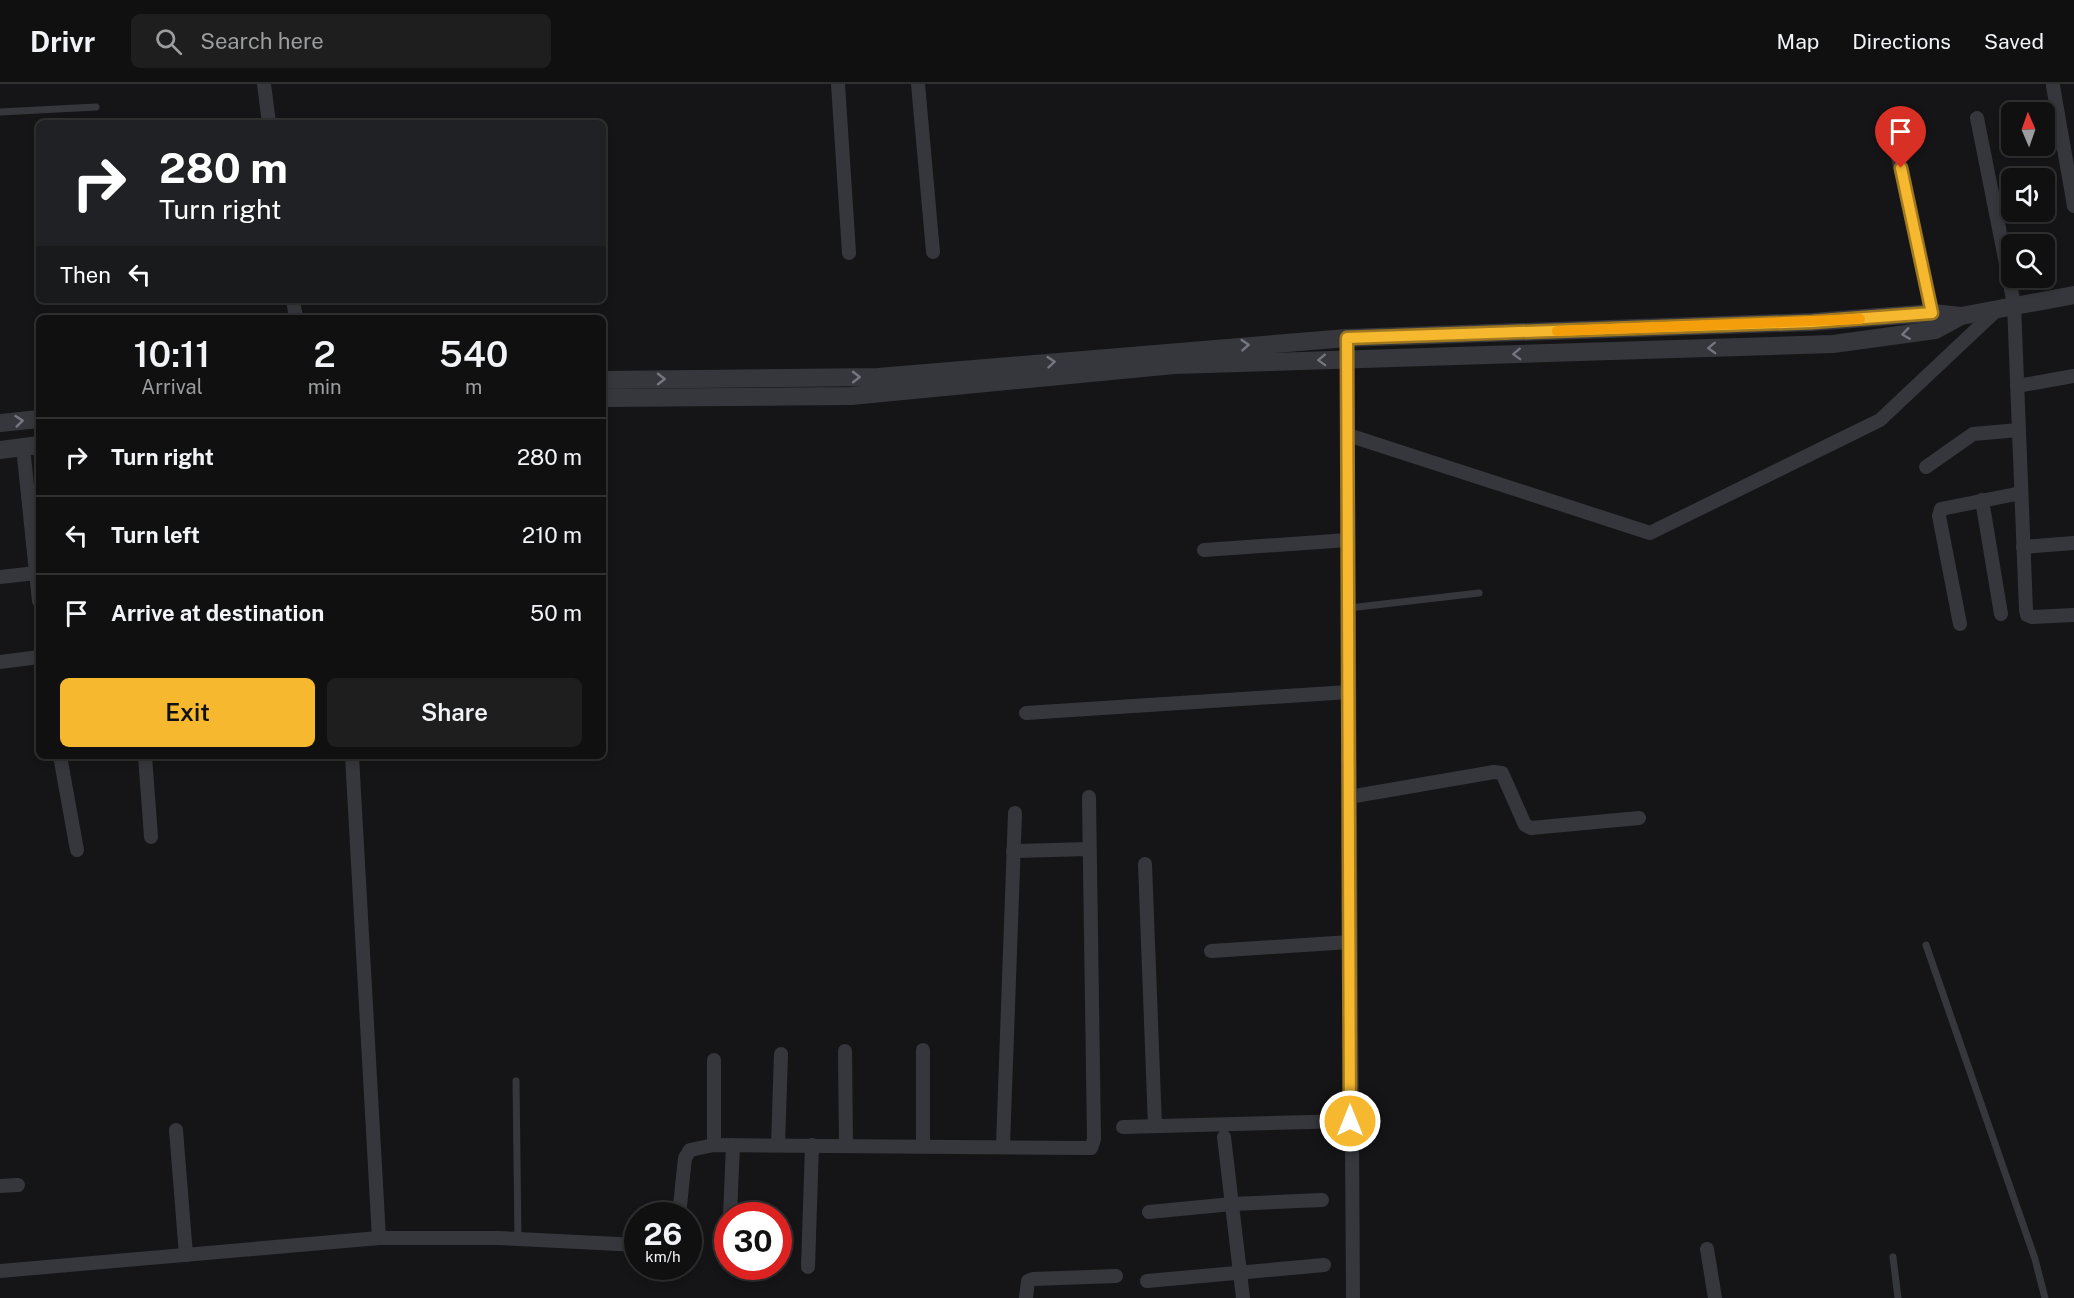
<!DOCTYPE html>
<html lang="en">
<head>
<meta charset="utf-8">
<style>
	:root { --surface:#101011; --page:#1e1e1f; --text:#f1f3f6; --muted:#9c9d9f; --line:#303031; --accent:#f5b82f }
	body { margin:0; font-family:"Public Sans",sans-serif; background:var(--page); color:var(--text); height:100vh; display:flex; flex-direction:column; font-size:22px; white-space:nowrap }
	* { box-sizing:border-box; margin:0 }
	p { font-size:20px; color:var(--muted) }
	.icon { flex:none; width:33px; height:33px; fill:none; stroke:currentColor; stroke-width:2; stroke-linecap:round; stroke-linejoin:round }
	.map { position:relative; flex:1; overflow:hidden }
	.drawer { position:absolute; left:36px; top:231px; width:570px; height:444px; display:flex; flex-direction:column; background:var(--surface); border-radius:9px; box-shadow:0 3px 9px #0003,0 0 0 2px var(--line) }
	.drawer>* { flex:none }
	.hud { position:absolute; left:36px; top:36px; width:570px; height:183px; border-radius:9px; box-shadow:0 3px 9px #0003,0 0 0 2px var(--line); background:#202124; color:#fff; overflow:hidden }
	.needle { width:39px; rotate:358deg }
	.controls { position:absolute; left:2001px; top:18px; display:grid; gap:12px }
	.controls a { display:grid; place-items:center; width:54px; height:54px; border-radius:9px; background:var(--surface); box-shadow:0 3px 9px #0003,0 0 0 2px var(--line); font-size:30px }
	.speed { position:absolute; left:624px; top:1118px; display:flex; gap:12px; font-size:30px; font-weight:700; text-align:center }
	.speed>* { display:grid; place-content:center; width:78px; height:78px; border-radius:50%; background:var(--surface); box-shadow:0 3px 9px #0003,0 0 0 2px var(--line); line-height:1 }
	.speed small { font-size:15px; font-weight:400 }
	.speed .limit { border:9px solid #d22; background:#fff; color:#111 }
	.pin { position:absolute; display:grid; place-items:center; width:51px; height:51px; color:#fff; margin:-62px -26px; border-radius:50% 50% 50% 0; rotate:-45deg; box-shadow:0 0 6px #0007 }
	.pin .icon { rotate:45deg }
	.me { position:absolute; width:66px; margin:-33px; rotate:0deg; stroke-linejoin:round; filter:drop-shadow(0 0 4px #0008) }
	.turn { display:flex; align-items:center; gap:21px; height:126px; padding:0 24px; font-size:27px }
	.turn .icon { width:78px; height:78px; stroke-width:2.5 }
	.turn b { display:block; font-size:42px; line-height:51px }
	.then { display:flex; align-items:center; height:57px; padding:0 24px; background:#0003; gap:12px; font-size:22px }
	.eta { display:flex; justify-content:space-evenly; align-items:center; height:102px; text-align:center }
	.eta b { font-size:36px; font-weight:600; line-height:42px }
	.primary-button { display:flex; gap:12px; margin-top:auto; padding:12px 24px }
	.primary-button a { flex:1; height:69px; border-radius:9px; background:var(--accent); color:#111; font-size:24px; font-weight:600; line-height:69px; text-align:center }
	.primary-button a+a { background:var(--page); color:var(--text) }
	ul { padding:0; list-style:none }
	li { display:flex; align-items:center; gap:18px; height:78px; padding:0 24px; border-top:2px solid var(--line) }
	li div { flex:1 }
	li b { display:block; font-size:22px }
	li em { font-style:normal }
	header { display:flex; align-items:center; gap:36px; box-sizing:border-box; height:84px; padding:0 30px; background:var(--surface); border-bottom:2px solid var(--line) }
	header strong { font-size:28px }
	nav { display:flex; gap:33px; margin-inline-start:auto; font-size:21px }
	.search { width:420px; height:54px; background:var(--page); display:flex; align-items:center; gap:15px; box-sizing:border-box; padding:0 21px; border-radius:9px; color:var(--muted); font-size:22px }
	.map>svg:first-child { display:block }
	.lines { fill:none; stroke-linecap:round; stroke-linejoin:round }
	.service { stroke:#36373c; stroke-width:7 }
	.minor { stroke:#36373c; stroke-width:14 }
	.tertiary { stroke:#36373c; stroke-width:18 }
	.oneway { stroke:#747780 }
	.route-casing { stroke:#9f781f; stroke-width:15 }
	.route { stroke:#f5b82f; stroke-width:10 }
	.slow { stroke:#f59e0b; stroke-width:10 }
</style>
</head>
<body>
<header>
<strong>Drivr</strong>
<div class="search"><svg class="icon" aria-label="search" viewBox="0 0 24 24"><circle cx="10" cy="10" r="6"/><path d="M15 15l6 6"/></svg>Search here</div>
<nav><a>Map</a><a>Directions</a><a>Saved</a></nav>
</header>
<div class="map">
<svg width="2074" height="1214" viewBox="0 0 2074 1214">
	<rect width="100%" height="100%" fill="#151517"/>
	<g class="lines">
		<g class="service">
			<polyline points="0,28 96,23"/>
			<polyline points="1349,524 1479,509"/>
			<polyline points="1926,861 2035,1175 2045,1214"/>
			<polyline points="516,997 518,1156"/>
			<polyline points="1893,1173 1898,1214"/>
		</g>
		<g class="minor">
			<polyline points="264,0 269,39"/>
			<polyline points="838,0 849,169"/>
			<polyline points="918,0 933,168"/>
			<polyline points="2053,2 2074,122"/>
			<polyline points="1977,34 2014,220 2026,526 2027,531 2032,533 2074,531"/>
			<polyline points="1896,64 1934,238"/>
			<polyline points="293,216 296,234"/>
			<polyline points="1347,254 1353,1214"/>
			<polyline points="2017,302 2074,292"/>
			<polyline points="1348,351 1650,449 1880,336 1998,225"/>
			<polyline points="23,363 39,517"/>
			<polyline points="1926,383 1973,350 2019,346"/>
			<polyline points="1982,416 2001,530"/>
			<polyline points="2023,463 2074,459"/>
			<polyline points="1204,466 1348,456"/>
			<polyline points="0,493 36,489"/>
			<polyline points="1960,540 1939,432 1941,425 2021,409"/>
			<polyline points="0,578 39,573"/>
			<polyline points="1026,629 1349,608"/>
			<polyline points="60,672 77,766"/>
			<polyline points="145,672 151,753"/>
			<polyline points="352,672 379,1154"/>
			<polyline points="1349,713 1494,688 1502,689 1525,741 1531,744 1639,734"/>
			<polyline points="1013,767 1089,765"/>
			<polyline points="1145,780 1155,1042"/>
			<polyline points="1211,867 1350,858"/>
			<polyline points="845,967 846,1061"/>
			<polyline points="1123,1043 1350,1037"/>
			<polyline points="176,1046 186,1171"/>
			<polyline points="1224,1053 1243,1214"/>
			<polyline points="714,1061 714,976"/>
			<polyline points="778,1061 781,970"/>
			<polyline points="923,1061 923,966"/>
			<polyline points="1003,1061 1015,729"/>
			<polyline points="0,1102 18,1101"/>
			<polyline points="1149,1128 1232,1120 1322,1116"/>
			<polyline points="679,1131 685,1074 690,1066 714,1061 1091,1064 1094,1055 1089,713"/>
			<polyline points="730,1131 733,1061"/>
			<polyline points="1707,1165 1715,1214"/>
			<polyline points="808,1183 812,1061"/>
			<polyline points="0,1187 379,1154 498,1154 638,1161"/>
			<polyline points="1147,1197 1324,1181"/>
			<polyline points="1026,1214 1028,1197 1033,1195 1116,1192"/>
		</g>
		<g class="tertiary">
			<polyline points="603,296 878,293 1347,254 1812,238 1932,229 1961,232"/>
			<polyline points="603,314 851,312 1174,281 1833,260 1935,246 1961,232 2074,211"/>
			<polyline points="0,339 39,335"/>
			<polyline points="0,366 39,361"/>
		</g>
	</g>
	<defs><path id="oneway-chevron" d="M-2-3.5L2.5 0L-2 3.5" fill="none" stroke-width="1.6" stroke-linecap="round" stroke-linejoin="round" transform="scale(1.5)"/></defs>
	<g class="oneway">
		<use href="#oneway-chevron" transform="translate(1906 250) rotate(172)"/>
		<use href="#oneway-chevron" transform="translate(1245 261) rotate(-4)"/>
		<use href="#oneway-chevron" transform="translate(1712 264) rotate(178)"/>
		<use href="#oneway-chevron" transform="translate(1517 270) rotate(178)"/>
		<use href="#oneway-chevron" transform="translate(1322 276) rotate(178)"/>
		<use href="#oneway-chevron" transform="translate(1051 278) rotate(-5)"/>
		<use href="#oneway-chevron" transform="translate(856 293)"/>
		<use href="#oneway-chevron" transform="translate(661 295)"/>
		<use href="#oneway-chevron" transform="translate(19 337) rotate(-6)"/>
	</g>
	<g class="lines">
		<defs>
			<polyline id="route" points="1350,1037 1347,254 1812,238 1932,229 1901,84"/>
		</defs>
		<use href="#route" class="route-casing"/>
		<use href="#route" class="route"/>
		<polyline class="slow" points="1557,247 1860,235"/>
	</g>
</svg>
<div class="controls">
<a><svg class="needle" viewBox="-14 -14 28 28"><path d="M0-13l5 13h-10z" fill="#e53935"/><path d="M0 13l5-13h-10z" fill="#9c9d9f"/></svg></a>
<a><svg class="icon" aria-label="sound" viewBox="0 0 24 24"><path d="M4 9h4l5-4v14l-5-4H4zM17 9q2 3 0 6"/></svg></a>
<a><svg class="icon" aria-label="search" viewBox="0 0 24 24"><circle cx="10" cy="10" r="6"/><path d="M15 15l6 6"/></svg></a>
</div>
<div class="speed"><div>26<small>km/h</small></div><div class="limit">30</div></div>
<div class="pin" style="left:1901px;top:84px;background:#d93025"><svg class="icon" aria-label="arrive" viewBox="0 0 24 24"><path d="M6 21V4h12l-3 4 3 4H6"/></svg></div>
<svg class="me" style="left:1350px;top:1037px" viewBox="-20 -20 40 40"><circle r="17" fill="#f5b82f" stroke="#fff" stroke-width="3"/><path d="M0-11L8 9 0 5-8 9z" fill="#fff"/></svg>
<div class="hud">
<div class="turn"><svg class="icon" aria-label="right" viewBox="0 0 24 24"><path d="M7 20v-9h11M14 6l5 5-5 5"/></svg><div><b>280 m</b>Turn right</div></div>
<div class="then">Then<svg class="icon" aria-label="left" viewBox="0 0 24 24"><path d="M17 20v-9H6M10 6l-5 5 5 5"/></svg></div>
</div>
<section class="drawer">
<div class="eta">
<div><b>10:11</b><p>Arrival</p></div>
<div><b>2</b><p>min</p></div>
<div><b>540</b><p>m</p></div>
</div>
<ul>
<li><svg class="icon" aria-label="right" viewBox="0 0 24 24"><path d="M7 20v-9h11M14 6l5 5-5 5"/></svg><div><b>Turn right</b></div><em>280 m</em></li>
<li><svg class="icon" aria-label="left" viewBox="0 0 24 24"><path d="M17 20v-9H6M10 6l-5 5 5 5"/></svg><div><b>Turn left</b></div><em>210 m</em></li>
<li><svg class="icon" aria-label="arrive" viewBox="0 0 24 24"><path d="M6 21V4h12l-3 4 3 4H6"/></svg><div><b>Arrive at destination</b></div><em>50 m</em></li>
</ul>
<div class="primary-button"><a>Exit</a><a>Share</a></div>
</section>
</div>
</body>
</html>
